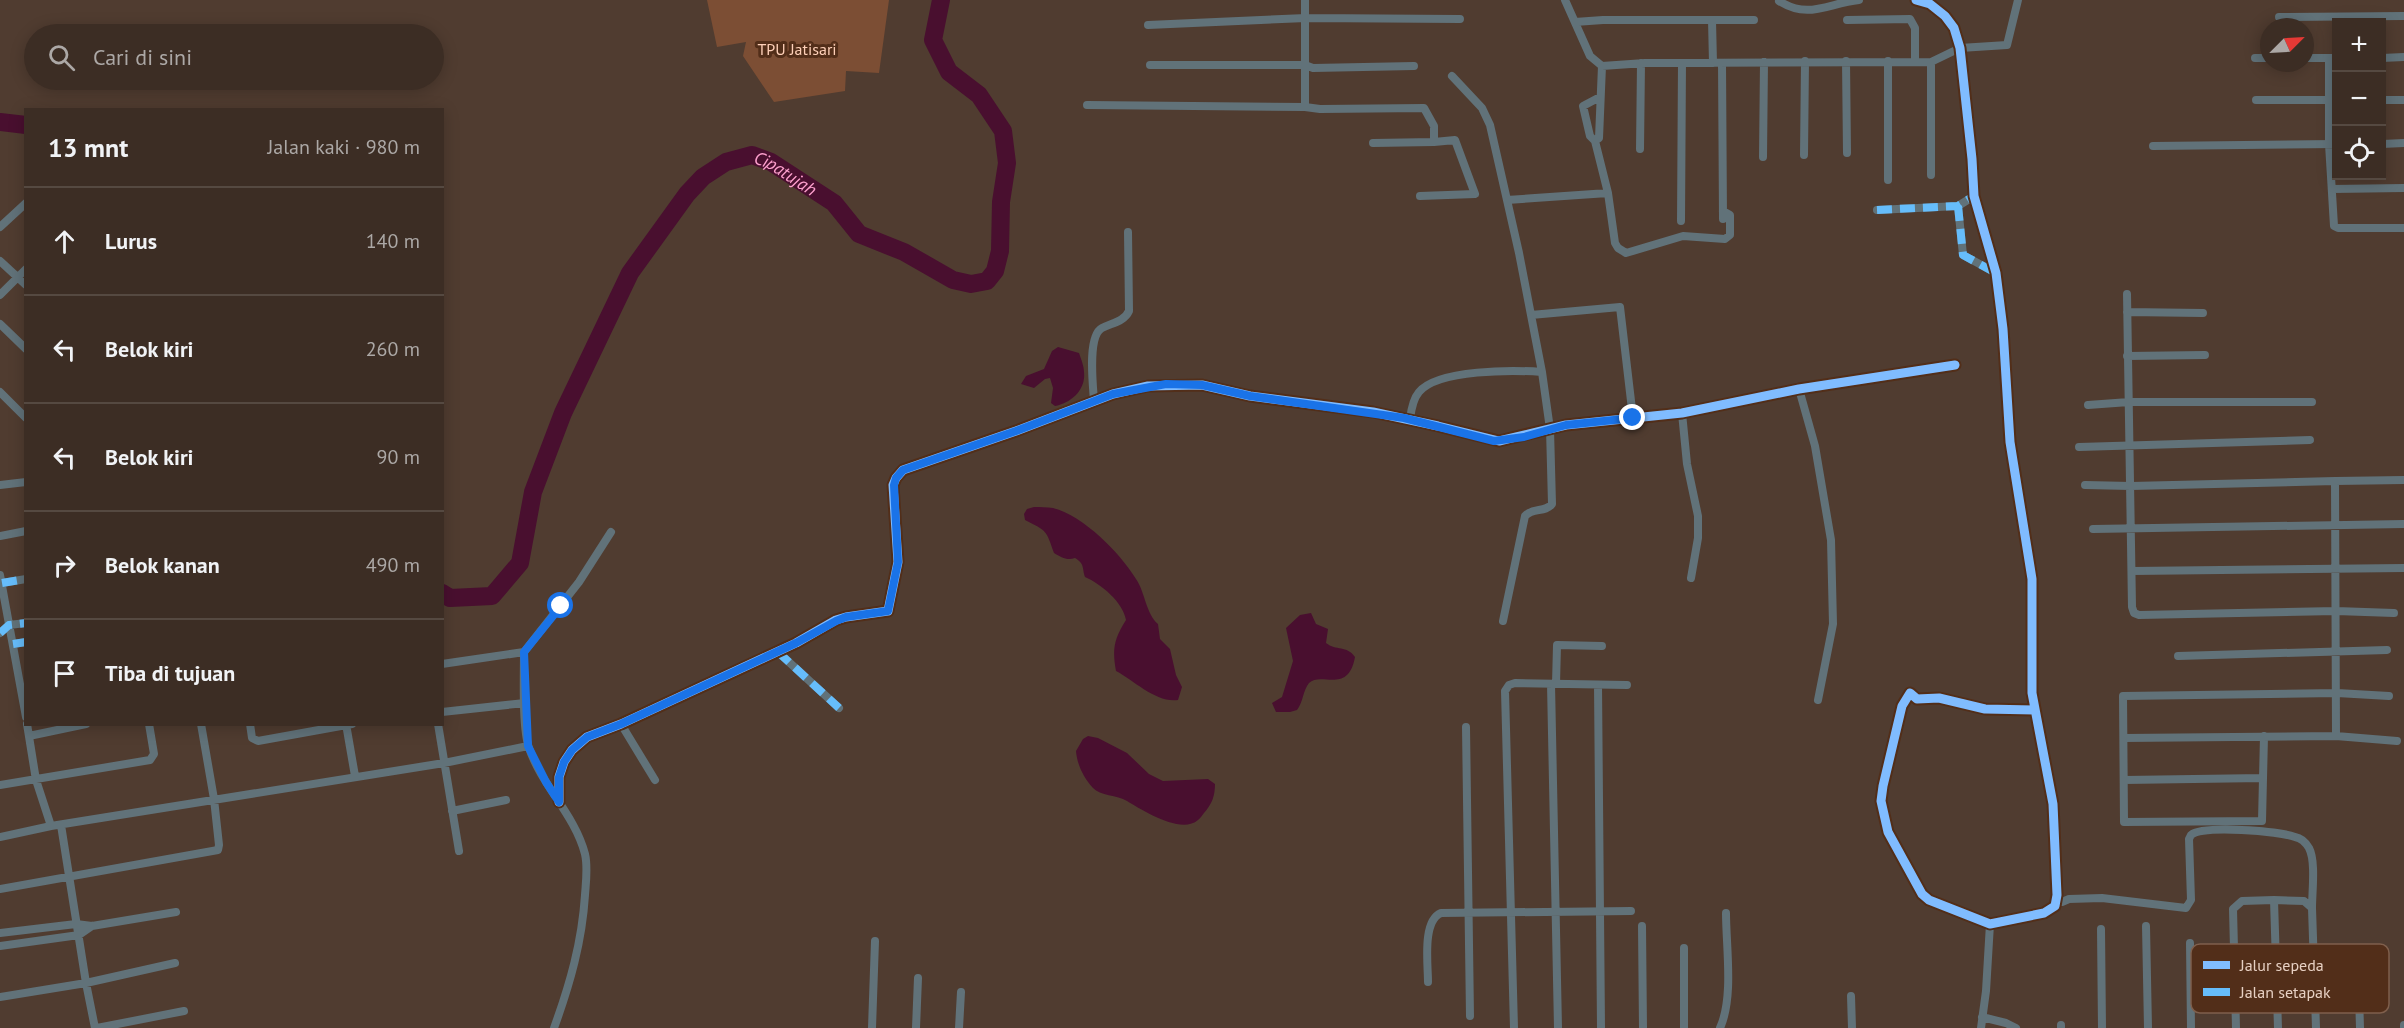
<!DOCTYPE html>
<html lang="id">
<meta charset="utf-8">
<style>
:root{--surface:#3c2d24;--page:#43352c;--text:#f1f3f6;--muted:#aca8a6;--line:#554941}
body{margin:0;font-family:"PT Sans",sans-serif;background:var(--page);color:var(--text)}
.controls{position:absolute;right:18px;top:18px;display:grid;overflow:hidden;border-radius:0px;box-shadow:0 3px 15px #0003}
.controls button{width:54px;height:54px;display:grid;place-items:center;padding:0;border:0;border-bottom:2px solid var(--line);background:var(--surface);color:var(--text);font:30px sans-serif}
.compass{position:absolute;left:2260px;top:18px;width:54px;height:54px;border-radius:50%;background:var(--surface);box-shadow:0 3px 15px #0003;rotate:66deg}
.stop{position:absolute;width:18px;height:18px;margin:-14px;border:4px solid #1a73e8;border-radius:50%;background:#fff}
.stop.end{background:#1a73e8;border-color:#fff;box-shadow:0 2px 6px #0008}
.list{margin:0;padding:0;list-style:none}
h2{display:flex;justify-content:space-between;align-items:center;height:78px;margin:0;padding:0 24px;font-size:26px}
h2 small{font-size:20px;font-weight:400;color:var(--muted)}
.list li{display:grid;grid-template-columns:39px 1fr auto;gap:18px;align-items:center;box-sizing:border-box;height:108px;padding:0 24px;border-top:2px solid var(--line)}
.list b{display:block;font-size:22px;white-space:nowrap}
.list em{font-size:20px;font-style:normal;color:var(--muted)}
.icon{flex:none;width:33px;height:33px;fill:none;stroke:currentColor;stroke-width:2;stroke-linecap:round;stroke-linejoin:round}
.map{position:relative;flex:none;width:2404px;height:1028px;overflow:hidden}
.search{position:absolute;background:var(--surface);box-shadow:0 3px 15px #0003;left:24px;top:24px;width:420px;height:66px;display:flex;align-items:center;gap:15px;box-sizing:border-box;padding:0 21px;border-radius:33px;color:var(--muted);font-size:22px}
.panel{position:absolute;background:var(--surface);box-shadow:0 3px 15px #0003;left:24px;top:108px;width:420px;height:618px;border-radius:0px}
.map>svg:first-child{display:block}
.green{fill:#7c4e34}
.water{fill:#490f2f}
.lines{fill:none;stroke-linecap:round;stroke-linejoin:round}
.river{stroke:#490f2f;stroke-width:18}
.minor{stroke:#617279;stroke-width:8}
.quiet{stroke:#66bdfb;stroke-width:8;stroke-dasharray:15 8;stroke-linecap:butt}
.cycleway-casing{stroke:#522e19;stroke-width:13}
.cycleway{stroke:#80bcff;stroke-width:9}
.route{stroke:#1a73e8;stroke-width:8}
.labels{text-anchor:middle;dominant-baseline:central;stroke-width:6;stroke-linejoin:round;paint-order:stroke}
.park-label{font-size:16px;fill:#fed0b8;stroke:#522e19}
.water-label{font-size:18px;font-style:italic;fill:#fc9fcc;stroke:#522e19}
.key{fill:#522e19;stroke:#7f5f4c;stroke-width:1.5}
.key-label{font-size:16px;fill:#e7d0c3}
</style>
<div class="map">
<svg width="2404" height="1028" viewBox="0 0 2404 1028">
<rect width="100%" height="100%" fill="#503c30"/>
<path class="green" d="M 707,0 L 889,0 L 879,73 L 846,71 L 845,91 L 774,102 L 743,56 L 746,42 L 717,47 Z"/>
<path class="water" d="M 1058,347 L 1079,353 C 1081,359 1084,366 1084,372 C 1086,390 1071,403 1055,406 L 1051,403 L 1053,388 L 1050,378 L 1045,379 L 1034,388 L 1021,384 L 1026,376 L 1044,369 L 1052,351 Z
M 1034,507 C 1040,507 1047,507 1053,508 C 1084,516 1120,553 1136,579 C 1145,592 1146,614 1158,624 L 1160,639 L 1170,649 L 1176,675 L 1182,687 L 1178,700 C 1156,703 1135,681 1116,671 C 1112,649 1114,639 1126,620 C 1123,602 1101,584 1085,577 C 1082,568 1085,564 1075,558 C 1067,561 1061,557 1054,553 C 1046,530 1047,531 1025,520 L 1024,514 L 1027,509 Z
M 1311,613 L 1316,624 L 1328,629 L 1326,643 C 1336,651 1347,645 1355,657 C 1348,695 1321,671 1309,683 C 1303,690 1303,703 1297,710 L 1290,712 L 1276,712 L 1272,703 L 1282,697 L 1293,661 L 1286,628 L 1300,615 Z
M 1088,736 L 1098,738 L 1127,753 L 1149,774 L 1163,781 L 1208,779 L 1215,784 C 1215,796 1212,804 1204,813 C 1202,815 1201,818 1198,820 C 1181,835 1142,810 1127,801 C 1117,795 1100,796 1093,788 C 1084,778 1077,765 1076,751 L 1083,739 Z"/>
<g class="lines">
<g class="river">
<path d="M 0,122 L 26,125"/>
<path id="s1" d="M 442,593 L 450,598 L 492,596 L 520,563 L 533,492 L 563,413 L 630,273 L 687,194 L 703,177 L 726,162 L 752,155 L 771,162 L 834,203 L 859,234 L 904,252 L 953,280 L 971,284 L 987,281 L 995,271 L 1000,251 L 1001,202 L 1007,163 L 1003,131 L 979,95 L 949,72 L 933,40 L 941,0"/>
</g>
<path class="minor" d="M 1565,0 L 1590,56 L 1602,66 L 1645,63 L 1931,62 L 1960,48 L 2007,45 L 2018,0
M 1916,0 L 1930,4 L 1945,16 L 1954,28 L 1960,48 L 1972,159 L 1974,196 L 1996,273 L 2003,329 L 2010,442 L 2032,579 L 2032,693 L 2053,804 L 2057,895 L 2055,906 L 2044,913 L 1990,924 L 1929,900 L 1922,894 L 1888,832 L 1881,801 L 1883,786 L 1902,706 L 1910,693 L 1917,699 L 1939,698 L 1985,709 L 2034,710
M 1779,1 C 1809,20 1828,3 1859,0
M 2279,17 L 2404,16
M 1712,20 L 1713,63
M 1847,20 L 1910,19 L 1915,28 L 1915,61
M 1575,22 L 1603,20 L 1754,20
M 1148,25 L 1306,18 L 1460,19
M 2255,58 L 2269,58
M 2305,58 L 2336,58
M 2329,58 L 2329,144 L 2334,226 L 2338,228 L 2404,228
M 2382,58 L 2404,57
M 1846,61 L 1847,153
M 1888,61 L 1888,180
M 1931,62 L 1931,175
M 1722,63 L 1723,219
M 1150,65 L 1305,65 L 1313,68 L 1414,66
M 1452,76 L 1482,108 L 1490,125 L 1519,253 L 1542,372 L 1550,429 L 1552,504 C 1545,513 1533,507 1525,516 L 1503,621
M 1600,97 L 1583,106 L 1590,136 L 1595,141 L 1599,138 L 1602,66
M 2256,100 L 2336,100
M 2382,100 L 2404,100
M 1087,105 L 1305,107 L 1320,109 L 1424,108 L 1434,126 L 1434,142 L 1455,140 L 1475,194 L 1420,196
M 1305,107 L 1305,0
M 1595,141 L 1608,193
M 1373,143 L 1434,142
M 2382,144 L 2404,143
M 2153,146 L 2336,144
M 1640,149 L 1641,63
M 1804,155 L 1805,61
M 1763,157 L 1764,62
M 2332,189 L 2404,188
M 1507,200 L 1608,193 L 1615,243 L 1618,248 L 1626,253 L 1683,236 L 1725,239 L 1730,235 L 1730,215 L 1723,211
M 1958,206 L 1963,255 L 1996,273
M 1877,210 L 1958,206 L 1974,196
M 1681,221 L 1682,63
M 0,227 L 26,203
M 0,261 L 26,285
M 2127,294 L 2132,607 L 2134,613 L 2139,615 L 2336,611 L 2394,613
M 0,295 L 26,269
M 2127,312 L 2203,313
M 1531,315 L 1620,307 L 1633,418
M 0,324 L 26,349
M 2127,356 L 2205,355
M 1799,389 L 1815,446 L 1831,540 L 1833,624 L 1818,700
M 0,392 L 26,418
M 1094,401 C 1093,385 1087,336 1102,328 C 1111,323 1124,322 1129,311 L 1128,232
M 2088,405 L 2129,402 L 2312,402
M 1682,413 L 1687,464 L 1698,516 L 1698,538 L 1691,578
M 1410,419 C 1411,411 1413,399 1419,392 C 1438,369 1514,370 1542,372
M 2079,447 L 2310,440
M 0,485 L 26,482
M 2085,485 L 2131,486 L 2335,481
M 2093,529 L 2404,524
M 0,536 L 26,531
M 2132,571 L 2404,568
M 0,575 L 26,717
M 2,583 L 26,579
M 0,633 L 9,625 L 26,623
M 13,644 L 26,642
M 524,652 C 524,677 522,727 529,748 C 542,786 575,815 585,854 C 588,867 586,881 585,895 C 582,942 570,984 554,1028
M 778,652 L 839,708
M 2178,656 L 2387,650
M 442,664 L 524,652 L 579,582 L 611,532
M 1551,684 L 1558,1028
M 1556,684 L 1557,645 L 1602,646
M 1598,685 L 1601,1028
M 442,712 L 525,703
M 27,724 L 36,780 L 51,826
M 250,724 L 252,738 L 258,741 L 352,724
M 346,724 L 355,776
M 438,724 L 459,851
M 621,724 L 655,780
M 1466,727 L 1470,1016
M 29,736 L 86,724
M 2264,736 L 2262,821 L 2124,822 L 2123,696 L 2337,693 L 2389,696
M 2336,736 L 2397,741
M 2124,738 L 2336,736 L 2335,481 L 2404,480
M 2124,780 L 2263,778
M 0,785 L 150,760 L 154,754 L 149,724
M 559,802 L 559,777 L 564,762 L 572,750 L 587,737 L 621,724 L 796,643 L 836,620 L 846,617 L 888,611 L 898,562 L 893,485 L 896,478 L 903,470 L 1016,431 L 1113,394 L 1148,386 L 1202,385 L 1250,396 L 1373,412 L 1438,426 L 1499,441 L 1566,425 L 1682,413 L 1799,389 L 1955,365
M 452,811 L 506,800
M 61,825 L 86,983 L 95,1028
M 0,837 L 51,826 L 444,763 L 528,746
M 0,889 L 218,850 L 219,845 L 214,799 L 201,724
M 2057,895 L 2062,902 L 2069,899 L 2102,898 L 2186,908 L 2191,900 L 2189,839 L 2191,835 C 2203,825 2279,831 2295,837 C 2301,838 2306,843 2309,848 C 2316,861 2312,892 2312,908
M 2274,900 L 2278,1028
M 1642,926 L 1643,1028
M 2146,926 L 2148,1028
M 2101,929 L 2102,1028
M 0,933 L 76,924 L 92,926 L 176,912
M 2190,943 L 2191,1028
M 0,946 L 79,935 L 92,926
M 1684,948 L 1684,1028
M 2358,960 L 2360,1028
M 1428,982 C 1428,964 1422,921 1441,913 L 1631,911
M 1851,996 L 1852,1028
M 0,997 L 86,983 L 175,963
M 1982,1017 L 2006,1023 L 2016,1028
M 2061,1025 L 2061,1028
M 97,1028 L 184,1011
M 872,1028 L 875,941
M 916,1028 L 918,978
M 959,1028 L 961,992
M 1514,1028 L 1505,691 L 1509,685 L 1515,683 L 1627,685
M 1720,1028 C 1734,997 1726,947 1726,913
M 1981,1028 L 1986,991 L 1990,924
M 2236,1028 L 2233,909 L 2242,901 L 2274,900 L 2304,901 L 2312,908 L 2316,1028
M 2404,1028 L 2404,1025"/>
<path class="quiet" d="M 1958,206 L 1963,255 L 1996,273
M 1877,210 L 1958,206 L 1974,196
M 2,583 L 26,579
M 0,633 L 9,625 L 26,623
M 13,644 L 26,642
M 778,652 L 839,708"/>
<g class="cycleway-casing">
<path id="cycleway" d="M 1916,0 L 1930,4 L 1945,16 L 1954,28 L 1960,48 L 1972,159 L 1974,196 L 1996,273 L 2003,329 L 2010,442 L 2032,579 L 2032,693 L 2053,804 L 2057,895 L 2055,906 L 2044,913 L 1990,924 L 1929,900 L 1922,894 L 1888,832 L 1881,801 L 1883,786 L 1902,706 L 1910,693 L 1917,699 L 1939,698 L 1985,709 L 2034,710
M 559,802 L 559,777 L 564,762 L 572,750 L 587,737 L 621,724 L 796,643 L 836,620 L 846,617 L 888,611 L 898,562 L 893,485 L 896,478 L 903,470 L 1016,431 L 1113,394 L 1148,386 L 1202,385 L 1250,396 L 1373,412 L 1438,426 L 1499,441 L 1566,425 L 1682,413 L 1799,389 L 1955,365"/>
</g>
<use href="#cycleway" class="cycleway"/>
</g>
<g class="lines">
<path class="route" d="M 561,606 L 524,652 L 528,746 L 546,782 L 559,802 L 559,777 L 564,762 L 572,750 L 587,737 L 621,724 L 796,643 L 836,621 L 846,617 L 888,611 L 898,562 L 894,485 L 896,478 L 903,470 L 1016,431 L 1113,394 L 1166,384 L 1202,385 L 1250,396 L 1404,418 L 1494,441 L 1524,437 L 1566,425 L 1633,418"/>
</g>
<g class="labels">
<g class="park-label">
<text x="797" y="49">TPU Jatisari</text>
</g>
<g class="water-label">
<text stroke="none"><textPath href="#s1" startOffset="620">Cipatujah</textPath></text>
</g>
</g>
<rect x="2191" y="944" width="198" height="69" rx="9" class="key"/>
<rect x="2203" y="961" width="27" height="8" fill="#80bcff"/>
<rect x="2203" y="988" width="27" height="8" fill="#66bdfb"/>
<g class="key-label">
<text x="2240" y="971">Jalur sepeda</text>
<text x="2240" y="998">Jalan setapak</text>
</g>
</svg>
<div class="controls">
<button>+</button>
<button>−</button>
<button><svg class="icon" aria-label="locate" viewBox="0 0 24 24"><circle cx="12" cy="12" r="6"/><path d="M12 2v4M12 18v4M2 12h4M18 12h4"/></svg></button>
</div>
<svg class="compass" viewBox="-18 -18 36 36"><path d="M0-13l5 13h-10z" fill="#e53935"/><path d="M0 13l5-13h-10z" fill="#aca8a6"/></svg>
<div class="stop" style="left:561px;top:606px"></div>
<div class="stop end" style="left:1633px;top:418px"></div>
<div class="search"><svg class="icon" aria-label="search" viewBox="0 0 24 24"><circle cx="10" cy="10" r="6"/><path d="M15 15l6 6"/></svg>Cari di sini</div>
<section class="panel">
<h2>13 mnt<small>Jalan kaki · 980 m</small></h2>
<ul class="list">
<li><svg class="icon" aria-label="ahead" viewBox="0 0 24 24"><path d="M12 20V5M6 11l6-6 6 6"/></svg><div><b>Lurus</b></div><em>140 m</em></li>
<li><svg class="icon" aria-label="left" viewBox="0 0 24 24"><path d="M17 20v-9H6M10 6l-5 5 5 5"/></svg><div><b>Belok kiri</b></div><em>260 m</em></li>
<li><svg class="icon" aria-label="left" viewBox="0 0 24 24"><path d="M17 20v-9H6M10 6l-5 5 5 5"/></svg><div><b>Belok kiri</b></div><em>90 m</em></li>
<li><svg class="icon" aria-label="right" viewBox="0 0 24 24"><path d="M7 20v-9h11M14 6l5 5-5 5"/></svg><div><b>Belok kanan</b></div><em>490 m</em></li>
<li><svg class="icon" aria-label="arrive" viewBox="0 0 24 24"><path d="M6 21V4h12l-3 4 3 4H6"/></svg><div><b>Tiba di tujuan</b></div></li>
</ul>
</section>
</div>
